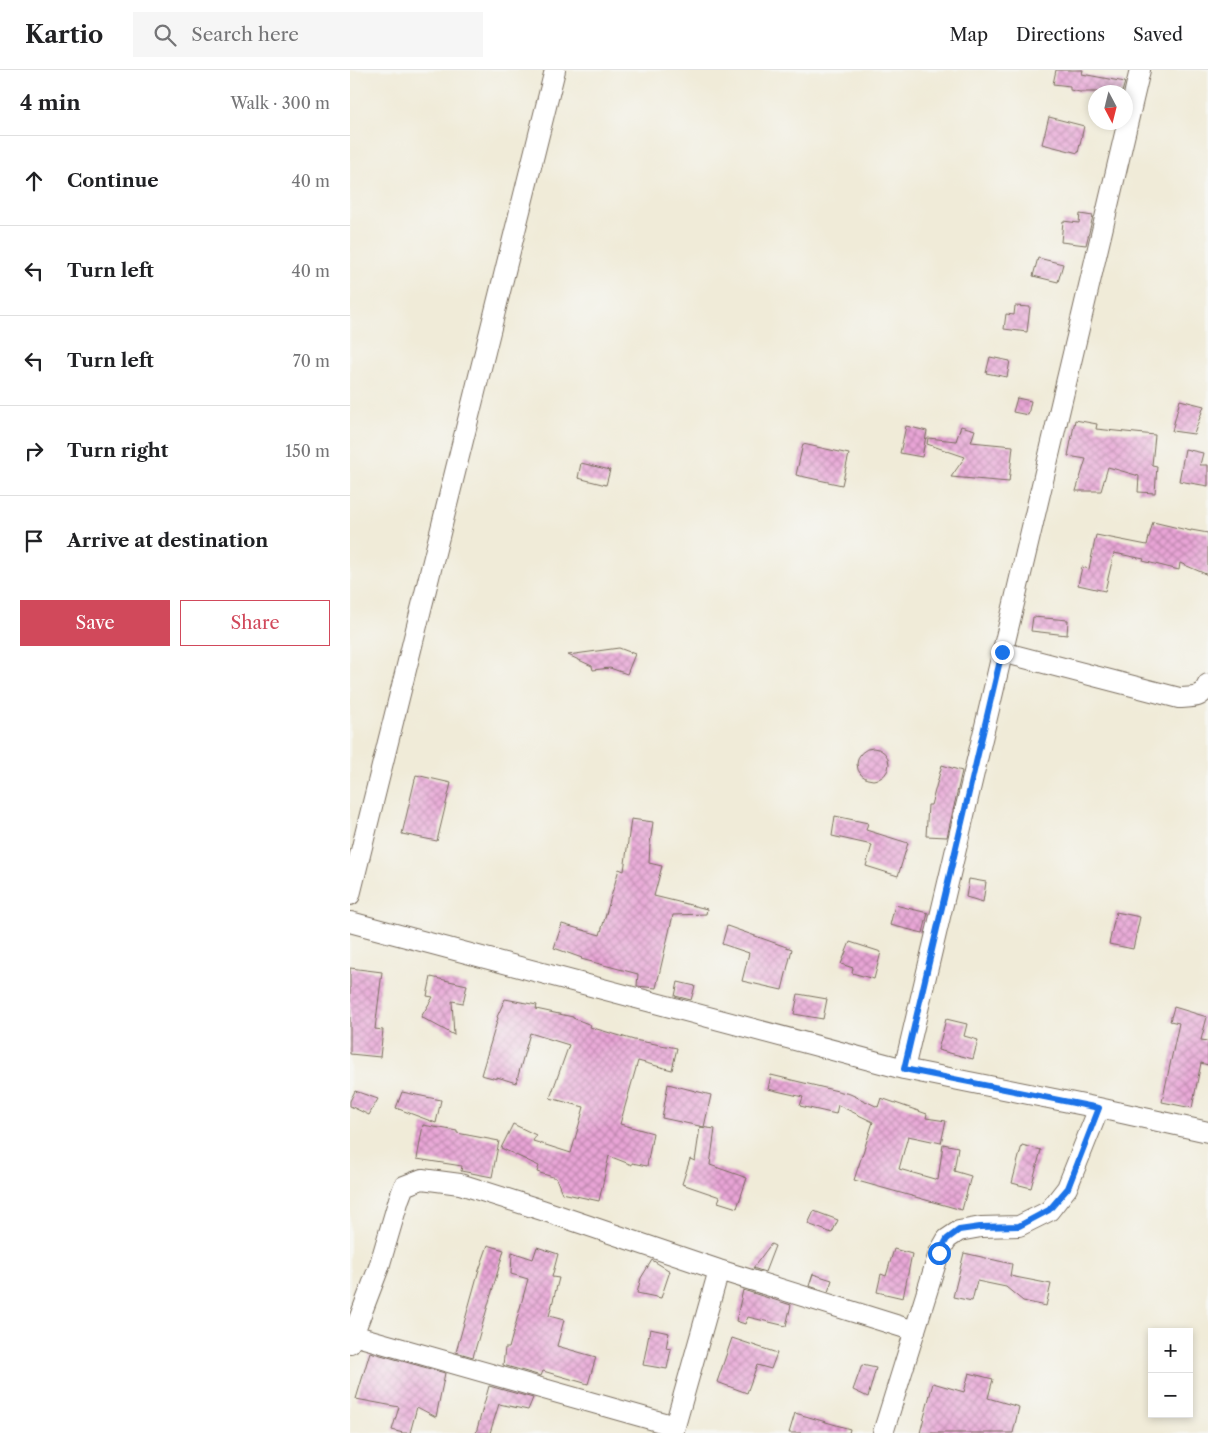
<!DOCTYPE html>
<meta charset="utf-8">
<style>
:root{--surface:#fff;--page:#f6f6f6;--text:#202124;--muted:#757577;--line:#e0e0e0;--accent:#d1495b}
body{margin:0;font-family:"Libre Caslon Text",serif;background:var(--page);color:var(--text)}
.controls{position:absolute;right:15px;bottom:15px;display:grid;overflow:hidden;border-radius:0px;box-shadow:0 2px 8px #0003}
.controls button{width:45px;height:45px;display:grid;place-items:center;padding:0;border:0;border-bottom:1px solid var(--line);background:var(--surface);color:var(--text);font:25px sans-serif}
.compass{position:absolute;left:738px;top:15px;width:45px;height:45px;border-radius:50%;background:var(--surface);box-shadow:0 2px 8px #0003;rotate:173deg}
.stop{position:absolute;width:15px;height:15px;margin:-11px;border:4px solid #1a73e8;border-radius:50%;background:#fff}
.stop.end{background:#1a73e8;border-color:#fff;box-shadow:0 1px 5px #0008}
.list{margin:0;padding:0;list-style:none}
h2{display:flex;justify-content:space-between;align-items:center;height:65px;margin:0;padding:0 20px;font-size:21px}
h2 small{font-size:16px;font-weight:400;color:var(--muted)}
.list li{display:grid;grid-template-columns:32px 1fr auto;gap:15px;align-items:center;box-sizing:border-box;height:90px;padding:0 20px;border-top:1px solid var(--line)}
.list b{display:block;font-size:19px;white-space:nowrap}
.list em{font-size:16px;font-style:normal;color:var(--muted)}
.actions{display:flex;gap:10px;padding:15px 20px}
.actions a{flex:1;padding:11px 0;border:1px solid var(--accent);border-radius:0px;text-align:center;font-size:18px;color:var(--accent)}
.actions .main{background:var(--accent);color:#fff}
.icon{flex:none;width:28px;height:28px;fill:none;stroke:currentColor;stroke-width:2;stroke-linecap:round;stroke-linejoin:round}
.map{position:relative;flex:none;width:858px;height:1363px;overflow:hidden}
header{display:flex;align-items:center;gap:30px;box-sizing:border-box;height:70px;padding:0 25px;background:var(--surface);border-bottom:1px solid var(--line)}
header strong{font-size:24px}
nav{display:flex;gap:28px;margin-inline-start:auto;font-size:18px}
.search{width:350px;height:45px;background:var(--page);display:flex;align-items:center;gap:12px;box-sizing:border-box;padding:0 18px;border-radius:0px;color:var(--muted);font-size:19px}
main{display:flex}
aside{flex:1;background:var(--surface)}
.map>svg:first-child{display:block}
.building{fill:url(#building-cross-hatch)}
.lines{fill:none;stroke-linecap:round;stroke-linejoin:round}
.street-casing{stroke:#7a6e5f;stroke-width:22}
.street{stroke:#fff;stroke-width:20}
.route{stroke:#1a73e8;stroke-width:6}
</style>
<header>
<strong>Kartio</strong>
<div class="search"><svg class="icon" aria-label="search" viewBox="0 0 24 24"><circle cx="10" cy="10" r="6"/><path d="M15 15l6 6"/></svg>Search here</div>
<nav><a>Map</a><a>Directions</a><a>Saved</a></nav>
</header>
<main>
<aside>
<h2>4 min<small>Walk · 300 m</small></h2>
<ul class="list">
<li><svg class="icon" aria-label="ahead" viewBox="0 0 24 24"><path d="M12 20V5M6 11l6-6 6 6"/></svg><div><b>Continue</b></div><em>40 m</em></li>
<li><svg class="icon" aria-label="left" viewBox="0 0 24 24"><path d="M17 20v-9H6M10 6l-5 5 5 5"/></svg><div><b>Turn left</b></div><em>40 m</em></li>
<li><svg class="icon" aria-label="left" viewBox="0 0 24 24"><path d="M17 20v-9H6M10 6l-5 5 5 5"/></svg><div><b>Turn left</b></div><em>70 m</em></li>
<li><svg class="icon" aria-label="right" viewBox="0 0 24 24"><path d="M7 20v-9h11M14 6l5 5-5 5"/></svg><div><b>Turn right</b></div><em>150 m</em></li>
<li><svg class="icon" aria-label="arrive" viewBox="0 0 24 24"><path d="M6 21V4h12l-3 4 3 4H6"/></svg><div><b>Arrive at destination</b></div></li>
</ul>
<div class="actions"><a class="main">Save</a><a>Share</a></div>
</aside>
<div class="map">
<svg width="858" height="1363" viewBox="0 0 858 1363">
<defs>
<pattern id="building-cross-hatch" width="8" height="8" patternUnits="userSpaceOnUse" patternTransform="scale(1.25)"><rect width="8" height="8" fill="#e8a4d6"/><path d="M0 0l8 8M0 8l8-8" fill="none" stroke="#bd86ad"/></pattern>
</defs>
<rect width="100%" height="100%" fill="#f6f6f2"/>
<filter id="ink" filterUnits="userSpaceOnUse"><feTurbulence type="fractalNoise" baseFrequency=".02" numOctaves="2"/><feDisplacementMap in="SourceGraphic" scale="10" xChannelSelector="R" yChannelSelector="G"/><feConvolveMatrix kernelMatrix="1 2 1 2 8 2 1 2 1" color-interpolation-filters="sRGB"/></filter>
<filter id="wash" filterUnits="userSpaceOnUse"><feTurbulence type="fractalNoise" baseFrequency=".0096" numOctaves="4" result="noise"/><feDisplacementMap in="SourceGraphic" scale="20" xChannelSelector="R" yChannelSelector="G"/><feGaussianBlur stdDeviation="1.12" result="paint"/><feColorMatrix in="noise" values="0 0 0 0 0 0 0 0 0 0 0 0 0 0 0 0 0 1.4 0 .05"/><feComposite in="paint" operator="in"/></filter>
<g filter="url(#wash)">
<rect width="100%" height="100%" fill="#f0ebd8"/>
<g id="blocks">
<path class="building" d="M 706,0 L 733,0 L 732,4 L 775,12 L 772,22 L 730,22 L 720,20 L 720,16 L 703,14 Z
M 699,47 L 734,56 L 728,83 L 692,74 Z
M 730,144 L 743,146 L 736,175 L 711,172 L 713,151 L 729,153 Z
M 688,188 L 713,194 L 708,212 L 683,206 Z
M 665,236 L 680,237 L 677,262 L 654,259 L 656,244 L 664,245 Z
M 640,287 L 660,291 L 657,307 L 636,303 Z
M 667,328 L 681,331 L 678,345 L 663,342 Z
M 830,330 L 854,336 L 844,364 L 822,361 Z
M 725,350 L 747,354 L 746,359 L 805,365 L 802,395 L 807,396 L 805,423 L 788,422 L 789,406 L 758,397 L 751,421 L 726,421 L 736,389 L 718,386 Z
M 556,356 L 577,361 L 572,387 L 550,383 Z
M 611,356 L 625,360 L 621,372 L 663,376 L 659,412 L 601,407 L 615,387 L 577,374 L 578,368 L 606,371 Z
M 453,374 L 499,384 L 492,415 L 446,405 Z
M 835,379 L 853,383 L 850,395 L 858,395 L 858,416 L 829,411 Z
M 231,393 L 260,400 L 256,415 L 228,408 Z
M 803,452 L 841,461 L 841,460 L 858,463 L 858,505 L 830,493 L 829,500 L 793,491 L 794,489 L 764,483 L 755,521 L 728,515 L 732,497 L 739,499 L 746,465 L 797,475 Z
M 683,547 L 718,550 L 717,565 L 681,561 Z
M 269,578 L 285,584 L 277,604 L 260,598 L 243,600 L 242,596 L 218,585 Z
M507 694a16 16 0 1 1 32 0a16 16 0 1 1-32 0Z
M 592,695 L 612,701 L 597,767 L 576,766 L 578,735 L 581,735 Z
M 66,705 L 101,713 L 87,771 L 52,764 Z
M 485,746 L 518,753 L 516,760 L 558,773 L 548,806 L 516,796 L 522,775 L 482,766 Z
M 281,749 L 303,752 L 300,774 L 299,793 L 312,796 L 304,826 L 357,839 L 356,844 L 323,845 L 306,918 L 287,916 L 288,904 L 231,889 L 232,888 L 204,878 L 212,854 L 250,865 L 269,799 L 274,801 Z
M 619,809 L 636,812 L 633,832 L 616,827 Z
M 545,835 L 578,843 L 573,863 L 540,855 Z
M 766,842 L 790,847 L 783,879 L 759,874 Z
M 377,856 L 442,879 L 432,920 L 392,911 L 399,883 L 372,874 Z
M 500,872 L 531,882 L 524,909 L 502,903 L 503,898 L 491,894 Z
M 0,898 L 32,902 L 25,959 L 33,960 L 30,987 L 0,984 Z
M 81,907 L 117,915 L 113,933 L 102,931 L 104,965 L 71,947 L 83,927 L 77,926 Z
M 328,912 L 345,916 L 341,930 L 325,926 Z
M 448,924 L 477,929 L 473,949 L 444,944 Z
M 155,929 L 187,935 L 186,939 L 223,947 L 223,948 L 241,955 L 240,957 L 284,970 L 327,978 L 322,1000 L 288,991 L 270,1054 L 303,1063 L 297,1096 L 282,1093 L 282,1095 L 259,1086 L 249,1131 L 212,1123 L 206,1108 L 187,1102 L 189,1096 L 151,1078 L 163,1054 L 186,1065 L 183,1071 L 221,1083 L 234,1037 L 200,1028 L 219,975 L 180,963 L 166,1013 L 147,1007 L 147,1009 L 131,1005 L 148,948 L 147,947 Z
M 824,937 L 857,947 L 851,970 L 858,971 L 858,995 L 851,993 L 842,1038 L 812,1032 L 829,953 L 820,951 Z
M 596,949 L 617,954 L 614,966 L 628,970 L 623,989 L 588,980 Z
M 421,1005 L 500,1024 L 528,1037 L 531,1028 L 577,1044 L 576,1048 L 596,1051 L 591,1073 L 558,1066 L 549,1099 L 588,1110 L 593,1074 L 608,1077 L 604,1101 L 621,1106 L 612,1140 L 504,1110 L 523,1052 L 488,1035 L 486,1044 L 450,1036 L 453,1027 L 418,1019 Z
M 318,1014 L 361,1025 L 354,1057 L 312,1048 Z
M 5,1021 L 28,1029 L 19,1045 L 0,1036 L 0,1031 Z
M 52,1022 L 91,1030 L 86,1053 L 46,1038 Z
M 73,1055 L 107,1061 L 107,1063 L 149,1071 L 142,1107 L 111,1101 L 112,1096 L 67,1089 Z
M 350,1057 L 365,1059 L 360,1095 L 397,1108 L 387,1138 L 368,1132 L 370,1127 L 332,1114 L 340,1089 L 345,1091 Z
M 672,1075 L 691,1080 L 681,1118 L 662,1113 Z
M 464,1141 L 488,1150 L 482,1163 L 458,1154 Z
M 421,1174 L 425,1176 L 415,1202 L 403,1198 Z
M 138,1175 L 154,1180 L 123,1287 L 106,1282 L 128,1203 Z
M 187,1177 L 208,1184 L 202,1207 L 209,1208 L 199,1246 L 214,1250 L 207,1276 L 246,1287 L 238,1314 L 193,1301 L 191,1306 L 153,1295 L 155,1278 L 159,1278 L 178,1209 L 161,1204 L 162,1182 L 183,1189 Z
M 544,1179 L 562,1184 L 553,1228 L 527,1222 L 531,1204 L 536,1206 Z
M 614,1183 L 662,1194 L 660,1206 L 701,1214 L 696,1236 L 673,1231 L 656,1217 L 627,1211 L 622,1231 L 603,1227 Z
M 302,1190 L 320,1201 L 311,1228 L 287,1223 L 291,1208 Z
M 463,1204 L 482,1210 L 478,1222 L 459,1216 Z
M 393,1220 L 441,1235 L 436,1256 L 398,1247 L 395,1254 L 386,1251 Z
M 300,1259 L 319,1263 L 316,1278 L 321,1279 L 317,1299 L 293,1295 Z
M 382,1268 L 427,1283 L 421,1299 L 407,1295 L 397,1323 L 367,1312 Z
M 20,1282 L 95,1303 L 86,1347 L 67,1337 L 60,1363 L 53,1363 L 42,1360 L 49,1337 L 6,1329 Z
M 512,1295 L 526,1298 L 518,1327 L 503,1320 Z
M 619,1303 L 643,1309 L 638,1328 L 669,1337 L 663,1363 L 570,1363 L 583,1313 L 614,1322 Z
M 139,1316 L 183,1328 L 178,1340 L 149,1334 L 140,1363 L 126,1363 Z
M 445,1343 L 500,1359 L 499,1363 L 439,1363 Z"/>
</g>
</g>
<g filter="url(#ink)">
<use href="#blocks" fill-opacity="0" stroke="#7a6e5f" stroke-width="1"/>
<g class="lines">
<g class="street-casing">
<path id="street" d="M 652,582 L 829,628 C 845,627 851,629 858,614
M 0,825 L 205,0
M 0,852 L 554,999 L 749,1038 L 858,1062
M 554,999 L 790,0
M 3,1265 L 325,1356
M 0,1273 L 29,1197 L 49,1129 L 54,1116 L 72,1109 L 110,1114 L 192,1140 L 369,1200 L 565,1261
M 323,1363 L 369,1200
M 533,1363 L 589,1183 L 597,1169 L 609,1161 L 631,1157 L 669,1156 L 699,1141 L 717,1118 L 749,1038"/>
</g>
<use href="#street" class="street"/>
</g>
</g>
<g class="lines" filter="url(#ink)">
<path class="route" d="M 589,1183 L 597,1169 L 609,1160 L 630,1157 L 669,1156 L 699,1140 L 718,1118 L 749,1038 L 554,999 L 652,582"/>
</g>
</svg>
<div class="controls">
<button>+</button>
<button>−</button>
</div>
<svg class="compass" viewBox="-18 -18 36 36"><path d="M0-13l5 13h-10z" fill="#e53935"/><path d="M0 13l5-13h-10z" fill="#757577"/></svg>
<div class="stop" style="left:589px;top:1183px"></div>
<div class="stop end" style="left:652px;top:582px"></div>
</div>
</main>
